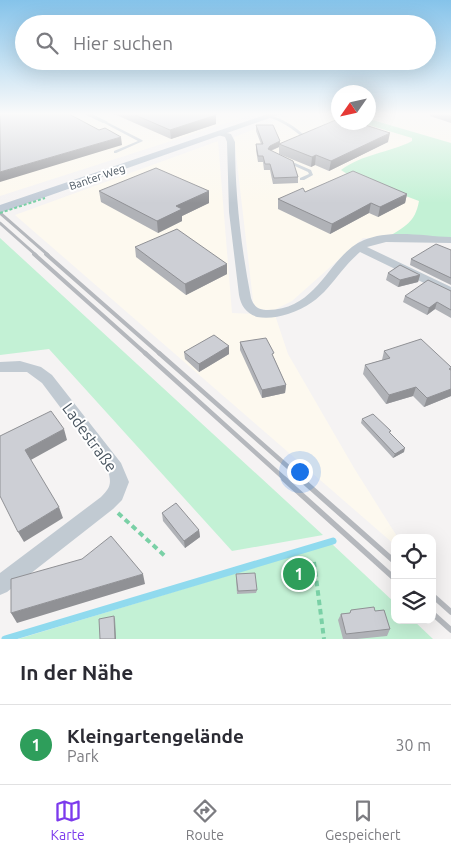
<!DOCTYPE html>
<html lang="de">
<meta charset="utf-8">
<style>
:root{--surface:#fff;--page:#f7f7f7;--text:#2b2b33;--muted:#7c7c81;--line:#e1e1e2;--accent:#7c3aed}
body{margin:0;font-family:Ubuntu,sans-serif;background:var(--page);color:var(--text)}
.controls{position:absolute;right:15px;bottom:15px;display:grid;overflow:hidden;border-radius:10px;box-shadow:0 5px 20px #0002}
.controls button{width:45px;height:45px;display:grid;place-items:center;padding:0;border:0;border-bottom:1px solid var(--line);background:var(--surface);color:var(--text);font:25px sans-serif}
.compass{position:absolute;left:331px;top:85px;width:45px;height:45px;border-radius:50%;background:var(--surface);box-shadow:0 5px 20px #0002;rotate:236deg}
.you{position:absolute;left:299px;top:471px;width:18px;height:18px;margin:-12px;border:4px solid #fff;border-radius:50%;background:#1a73e8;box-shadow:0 0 0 8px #1a73e833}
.badge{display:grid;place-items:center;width:32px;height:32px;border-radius:50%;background:var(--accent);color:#fff;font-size:16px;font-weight:700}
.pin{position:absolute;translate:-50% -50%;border:2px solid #fff;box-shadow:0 1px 5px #0006}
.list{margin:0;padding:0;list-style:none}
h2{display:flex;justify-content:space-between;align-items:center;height:65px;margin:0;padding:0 20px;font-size:21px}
h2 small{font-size:16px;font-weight:400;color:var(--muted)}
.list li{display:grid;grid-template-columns:32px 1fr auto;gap:15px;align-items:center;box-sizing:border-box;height:80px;padding:0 20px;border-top:1px solid var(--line)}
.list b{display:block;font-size:19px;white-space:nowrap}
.list p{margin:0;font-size:16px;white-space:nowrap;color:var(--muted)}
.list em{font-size:16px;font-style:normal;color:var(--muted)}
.icon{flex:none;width:28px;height:28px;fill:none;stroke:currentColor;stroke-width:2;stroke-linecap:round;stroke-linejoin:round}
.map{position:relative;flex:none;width:451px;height:639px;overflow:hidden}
.search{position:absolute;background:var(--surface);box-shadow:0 5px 20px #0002;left:15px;right:15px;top:15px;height:55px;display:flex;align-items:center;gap:12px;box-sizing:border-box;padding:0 18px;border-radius:28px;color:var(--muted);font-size:19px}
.sheet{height:145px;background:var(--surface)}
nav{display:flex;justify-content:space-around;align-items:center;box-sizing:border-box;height:70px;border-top:1px solid var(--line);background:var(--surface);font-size:14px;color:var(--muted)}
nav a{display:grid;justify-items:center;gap:2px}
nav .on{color:var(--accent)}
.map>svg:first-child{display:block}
.commercial{fill:#fdf9ef}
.green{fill:#c3f1d5}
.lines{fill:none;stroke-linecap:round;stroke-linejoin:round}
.stream{stroke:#90daee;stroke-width:7}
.path{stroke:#7ad0a6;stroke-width:4;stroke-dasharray:5.5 4;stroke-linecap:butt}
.lane{fill:#c1cad2;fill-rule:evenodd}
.street{fill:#c1cad2;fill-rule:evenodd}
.secondary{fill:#c1cbd6;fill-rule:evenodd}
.rail-far3{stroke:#b5b8bd;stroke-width:3}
.rail-far2{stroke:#b5b8bd;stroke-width:4}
.rail-far1{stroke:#b5b8bd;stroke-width:4.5}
.rail{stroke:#b5b8bd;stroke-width:5.5}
.path-bridge{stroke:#7ad0a6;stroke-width:2;stroke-dasharray:3 2;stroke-linecap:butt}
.wall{fill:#b0b2b7}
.shaded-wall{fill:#909195}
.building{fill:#cdcfd5;stroke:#909195}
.labels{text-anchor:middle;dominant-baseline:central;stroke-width:4;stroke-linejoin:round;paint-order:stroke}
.far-street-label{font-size:11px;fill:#4a5661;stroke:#fff}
.near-street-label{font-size:16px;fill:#4a5661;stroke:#fff}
</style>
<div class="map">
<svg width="451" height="639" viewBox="0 0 451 639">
<rect width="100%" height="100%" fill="#f5f3f3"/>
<path class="commercial" d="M 0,114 L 255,114 L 0,196 Z
M 293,114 L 338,114 L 338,122 L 368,122 L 369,114 L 451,114 L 451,239 L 363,238 L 292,301 L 274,310 L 254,309 L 234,137 Z
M 218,141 L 232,313 L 275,315 L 288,354 L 354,468 L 398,538 L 395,538 L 395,545 L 15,215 Z"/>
<path class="green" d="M 369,119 L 451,143 L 451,239 L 387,238 C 405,226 415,223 419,201 L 347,174 L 341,170 C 362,154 389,153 412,141 L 412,138 L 362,123 L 368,122 Z
M 0,238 L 323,535 L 232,551 L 49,349 L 0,355 Z
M 332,544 L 395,603 L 395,620 L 413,620 L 433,639 L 18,639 Z"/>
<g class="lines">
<path class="stream" d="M 5,639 L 333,541"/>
<path class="path" d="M 118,513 L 166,557
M 314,562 L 324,639"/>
<path class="lane" d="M 269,115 C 283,119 295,126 306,137 L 301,142 L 299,142 L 298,141 L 302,137 C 292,128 281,121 268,117 L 267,116 Z
M 105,121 L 142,140 L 143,141 L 116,153 L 114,153 L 114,151 L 138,141 L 104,123 L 103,122 Z
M 286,160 L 288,160 L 311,170 L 313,175 L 304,180 L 300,180 L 300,178 L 309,174 L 308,172 L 286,162 Z"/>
<path class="street" d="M 84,114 L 92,114 L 108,122 L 103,123 Z
M 218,131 L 231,134 L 235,142 C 235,194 241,247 251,298 C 254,307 259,310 268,310 C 320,309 328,255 364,240 C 390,229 424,236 451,237 L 451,243 L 386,242 L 367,247 L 451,287 L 451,296 L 360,252 C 332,276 328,301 288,314 C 278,317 268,319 257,317 C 246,313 241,306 239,295 L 229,212 L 227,142 L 225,137 L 218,135 Z
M 20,361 L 41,367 L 52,375 L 121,463 L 129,482 L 122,500 L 113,509 L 7,592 L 0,595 L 0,573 L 101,497 C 110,488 112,484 108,471 L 42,383 L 27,372 L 0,372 L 0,362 Z"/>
<path class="secondary" d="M 268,114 L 281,114 L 0,213 L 0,205 Z"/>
<path class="rail-far3" d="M 0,213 L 48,255
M 0,223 L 36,255"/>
<path class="rail-far2" d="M 34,254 L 146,354
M 46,254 L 160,354"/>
<path class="rail-far1" d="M 145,353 L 286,480
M 159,353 L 303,480"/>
<path class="rail" d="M 284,479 L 395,579
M 301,479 L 395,562
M 432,595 L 451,612
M 432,613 L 451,630"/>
<path class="path-bridge" d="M 0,213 L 45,198"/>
</g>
<path class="wall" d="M 114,114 L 216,114 L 216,124 L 171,139 Z
M 431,114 L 451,114 L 451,123 L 430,116 Z
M 256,125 L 280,141 L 280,144 L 388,142 L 329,171 L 315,165 L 311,167 L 279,154 L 279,147 L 271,151 L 298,177 L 298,183 L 273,184 L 270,170 L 264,170 L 263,162 L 258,162 L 256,150 L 256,144 L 261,144 L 256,131 Z
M 99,191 L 209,191 L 209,203 L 182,216 L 182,221 L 158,233 L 101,202 Z
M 305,192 L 407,194 L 405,203 L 378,217 L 369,213 L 330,234 L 278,209 L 278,199 Z
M 135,247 L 227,264 L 227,274 L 186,295 L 136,257 Z
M 451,250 L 451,285 L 410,265 L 411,259 Z
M 388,273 L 420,275 L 418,282 L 398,287 L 386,280 Z
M 451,291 L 451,318 L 435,309 L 427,315 L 403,302 L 405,296 Z
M 240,342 L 274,358 L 286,385 L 285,393 L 262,398 L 240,350 Z
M 229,346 L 229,354 L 199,372 L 185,359 L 184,352 Z
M 384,351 L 451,367 L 451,396 L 424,407 L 413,396 L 386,404 L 363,374 L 365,365 L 382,360 Z
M 362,419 L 390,433 L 404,452 L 393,458 L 361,423 Z
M 162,513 L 199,530 L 200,537 L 185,548 L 163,521 Z
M 236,578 L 257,590 L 256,593 L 237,594 Z
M 351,610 L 375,611 L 390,629 L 387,636 L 357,639 L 343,639 L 338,620 L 341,614 L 350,613 Z"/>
<path class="shaded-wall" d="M 216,115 L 216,124 L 171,139 L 170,130 Z
M 390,133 L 388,142 L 329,171 L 331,161 Z
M 121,137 L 122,145 L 0,182 L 0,172 Z
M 280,141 L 279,147 L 269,151 L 268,149 L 270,146 Z
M 316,155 L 315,165 L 311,167 L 312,157 Z
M 209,191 L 209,203 L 182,216 L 182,221 L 158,233 L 157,221 L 176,206 Z
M 407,194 L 405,203 L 378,217 L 380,207 Z
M 371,203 L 369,213 L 330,234 L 332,224 Z
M 227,264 L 227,274 L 186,295 L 185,284 Z
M 420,275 L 418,282 L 398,287 L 400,280 Z
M 437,302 L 435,309 L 427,315 L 429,308 Z
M 229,346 L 229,354 L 199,372 L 199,364 Z
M 286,385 L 285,393 L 262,398 L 262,390 Z
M 416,387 L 413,396 L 386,404 L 389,395 Z
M 451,389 L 451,396 L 424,407 L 427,398 Z
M 64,429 L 67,440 L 29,461 L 25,450 Z
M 405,448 L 404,452 L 393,458 L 395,454 Z
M 59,507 L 63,518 L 24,542 L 18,532 Z
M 199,530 L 200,537 L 185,548 L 184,541 Z
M 143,574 L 145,584 L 17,623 L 11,613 Z
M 114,616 L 115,619 L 116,639 L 115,639 Z"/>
<path class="building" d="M 0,114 L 69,114 L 99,130 L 105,128 L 121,137 L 0,172 Z
M 133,114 L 216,114 L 216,115 L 170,130 Z
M 338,119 L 338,122 L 356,122 L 390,133 L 331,161 L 316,155 L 312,157 L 279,144 Z
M 256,125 L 273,125 L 280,141 L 270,146 L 268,149 L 293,161 L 298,177 L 274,178 L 270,164 L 265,164 L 263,156 L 258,156 L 256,144 L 263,144 Z
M 156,168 L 209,191 L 176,206 L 182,209 L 157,221 L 99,191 Z
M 353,171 L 407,194 L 380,207 L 371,203 L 332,224 L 278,199 L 303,188 L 305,192 Z
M 177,229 L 227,264 L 185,284 L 135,247 Z
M 436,244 L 451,250 L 451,278 L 411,259 Z
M 400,265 L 420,275 L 400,280 L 388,273 Z
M 428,280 L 451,291 L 451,310 L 437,302 L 429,308 L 405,296 Z
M 214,335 L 229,346 L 199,364 L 184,352 Z
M 266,338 L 274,353 L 272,354 L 286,385 L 262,390 L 240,342 Z
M 421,339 L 451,367 L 451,368 L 449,369 L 451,370 L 451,389 L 427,398 L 416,387 L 389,395 L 365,365 L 390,358 L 384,351 Z
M 51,411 L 64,429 L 25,450 L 59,507 L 18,532 L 0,496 L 0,436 Z
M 373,414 L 391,431 L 389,432 L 405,448 L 395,454 L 362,419 Z
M 176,503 L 199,530 L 184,541 L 162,513 Z
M 111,536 L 143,574 L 11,613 L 11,579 L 82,559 Z
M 255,573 L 257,590 L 238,591 L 236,574 Z
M 374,607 L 375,611 L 384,610 L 390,629 L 346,634 L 341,614 L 350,613 L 351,610 Z
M 114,616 L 115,639 L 100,639 L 99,619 Z"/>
<linearGradient id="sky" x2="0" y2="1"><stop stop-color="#85c3ea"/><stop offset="0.56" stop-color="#fafafa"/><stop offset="1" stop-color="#fafafa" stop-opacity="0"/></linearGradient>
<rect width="451" height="203" fill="url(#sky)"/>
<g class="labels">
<g class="far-street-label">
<text transform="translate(97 177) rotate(-19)">Banter Weg</text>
</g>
<g class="near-street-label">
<text transform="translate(90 437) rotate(54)">Ladestraße</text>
</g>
</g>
</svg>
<div class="controls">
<button><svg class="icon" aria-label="locate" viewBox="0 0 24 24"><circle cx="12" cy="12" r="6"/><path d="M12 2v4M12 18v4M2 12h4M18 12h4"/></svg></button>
<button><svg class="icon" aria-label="layers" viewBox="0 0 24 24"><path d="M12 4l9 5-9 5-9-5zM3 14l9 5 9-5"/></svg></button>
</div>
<svg class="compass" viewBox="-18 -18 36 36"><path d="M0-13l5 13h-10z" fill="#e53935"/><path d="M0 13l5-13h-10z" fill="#7c7c81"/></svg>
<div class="you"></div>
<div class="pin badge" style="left:299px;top:574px;background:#2e9e5b">1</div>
<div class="search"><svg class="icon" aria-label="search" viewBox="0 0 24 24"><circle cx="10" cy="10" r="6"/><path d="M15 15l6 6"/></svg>Hier suchen</div>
</div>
<section class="sheet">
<h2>In der Nähe<small></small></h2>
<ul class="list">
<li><span class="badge" style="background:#2e9e5b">1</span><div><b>Kleingartengelände</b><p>Park</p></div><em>30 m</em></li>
</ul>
</section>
<nav>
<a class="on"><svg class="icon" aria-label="map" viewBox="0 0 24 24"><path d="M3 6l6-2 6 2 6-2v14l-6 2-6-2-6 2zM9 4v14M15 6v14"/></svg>Karte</a>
<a><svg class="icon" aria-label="directions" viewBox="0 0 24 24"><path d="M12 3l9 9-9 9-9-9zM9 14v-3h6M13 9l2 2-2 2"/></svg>Route</a>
<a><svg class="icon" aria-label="saved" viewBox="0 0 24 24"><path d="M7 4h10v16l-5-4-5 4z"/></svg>Gespeichert</a>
</nav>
